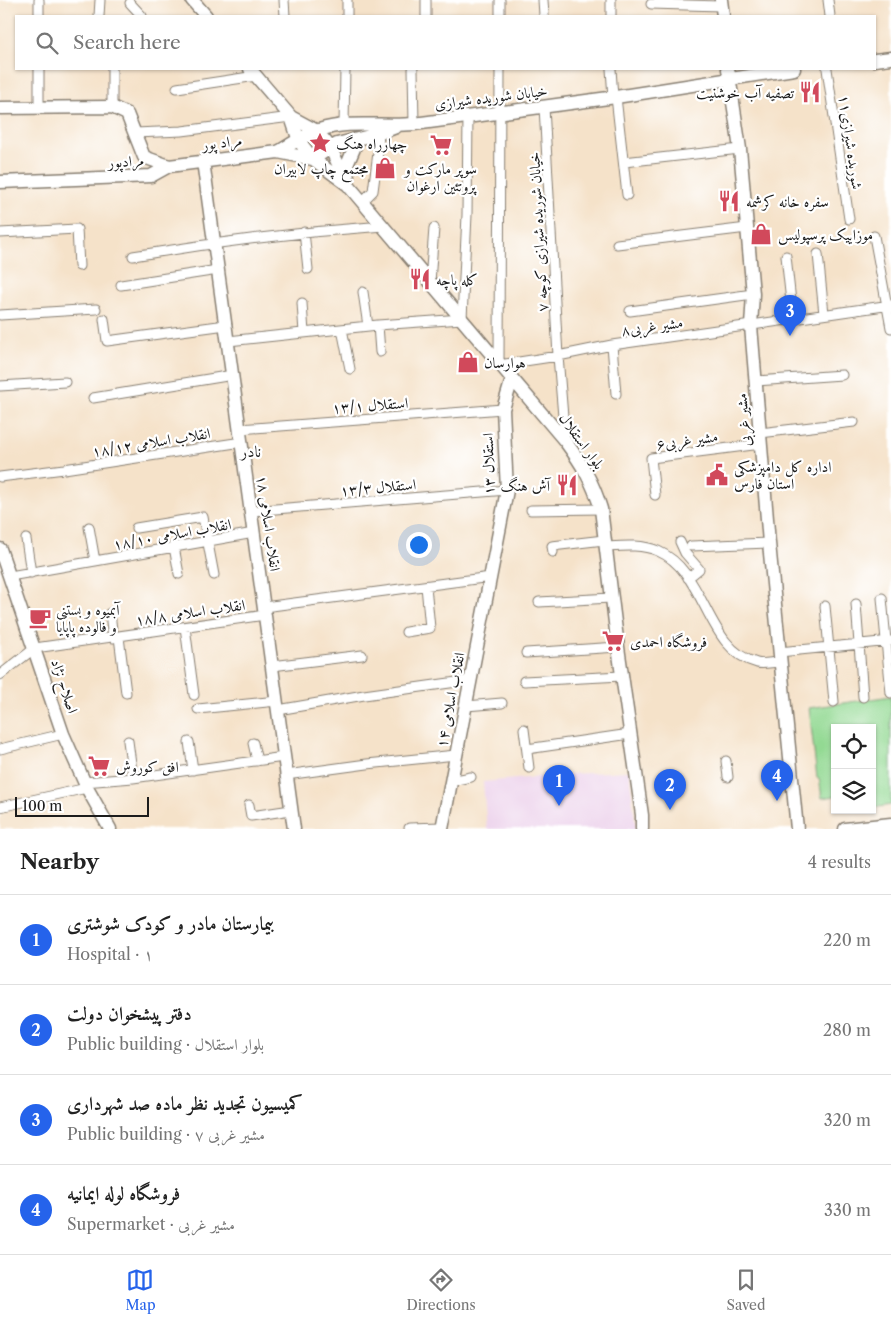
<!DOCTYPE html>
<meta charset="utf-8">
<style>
:root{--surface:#fff;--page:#f2f2f2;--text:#222;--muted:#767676;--line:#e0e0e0;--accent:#2563eb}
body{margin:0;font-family:"Libre Caslon Text",Amiri,serif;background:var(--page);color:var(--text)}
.controls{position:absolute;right:15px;bottom:15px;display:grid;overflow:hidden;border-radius:0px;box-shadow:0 1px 4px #0004}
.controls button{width:45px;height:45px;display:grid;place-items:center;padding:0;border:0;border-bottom:1px solid var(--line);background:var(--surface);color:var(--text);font:25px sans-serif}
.scale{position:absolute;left:15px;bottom:12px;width:134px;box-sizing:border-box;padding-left:5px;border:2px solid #1c1c1c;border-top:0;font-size:14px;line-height:18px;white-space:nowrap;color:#1c1c1c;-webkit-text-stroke:4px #fff;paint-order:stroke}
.you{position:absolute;left:418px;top:544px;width:18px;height:18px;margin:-12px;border:4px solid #fff;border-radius:50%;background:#1a73e8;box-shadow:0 0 0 8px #1a73e833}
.badge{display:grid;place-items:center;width:32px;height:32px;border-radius:50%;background:var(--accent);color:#fff;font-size:16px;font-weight:700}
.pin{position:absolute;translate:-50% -41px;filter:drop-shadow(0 1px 2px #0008)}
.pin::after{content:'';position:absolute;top:26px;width:18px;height:15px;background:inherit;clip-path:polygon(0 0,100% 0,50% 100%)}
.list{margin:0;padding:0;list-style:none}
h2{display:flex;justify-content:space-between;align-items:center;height:65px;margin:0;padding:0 20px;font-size:21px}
h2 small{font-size:16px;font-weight:400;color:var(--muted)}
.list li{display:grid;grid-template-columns:32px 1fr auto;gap:15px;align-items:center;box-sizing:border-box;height:90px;padding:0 20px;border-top:1px solid var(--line)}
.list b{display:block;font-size:19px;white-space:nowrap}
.list p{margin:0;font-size:16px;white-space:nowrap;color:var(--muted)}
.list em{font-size:16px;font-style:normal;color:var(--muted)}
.icon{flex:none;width:28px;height:28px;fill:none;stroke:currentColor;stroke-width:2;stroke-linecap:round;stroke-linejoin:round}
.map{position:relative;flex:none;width:891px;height:829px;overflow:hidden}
.search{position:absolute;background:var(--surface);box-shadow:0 1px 4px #0004;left:15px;right:15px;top:15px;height:55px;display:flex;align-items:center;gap:12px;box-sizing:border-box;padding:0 18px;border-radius:0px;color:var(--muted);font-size:19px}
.sheet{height:425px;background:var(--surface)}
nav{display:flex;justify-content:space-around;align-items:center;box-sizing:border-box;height:70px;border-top:1px solid var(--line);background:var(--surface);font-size:14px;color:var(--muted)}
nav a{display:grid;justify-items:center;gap:2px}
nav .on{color:var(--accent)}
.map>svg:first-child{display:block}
.built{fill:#ecd1eb}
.green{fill:#93d993;stroke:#587a58}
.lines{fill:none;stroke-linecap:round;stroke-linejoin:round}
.street-casing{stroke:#887f72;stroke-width:11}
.secondary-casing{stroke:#887f72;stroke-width:15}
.street{stroke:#fff;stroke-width:9}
.secondary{stroke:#fff;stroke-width:12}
.labels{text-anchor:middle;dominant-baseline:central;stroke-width:4.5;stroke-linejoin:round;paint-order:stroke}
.poi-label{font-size:15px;fill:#1c1c1c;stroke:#fff;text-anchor:start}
.street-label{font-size:15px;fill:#1c1c1c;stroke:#fff}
.neighbourhood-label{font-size:16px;fill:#1c1c1c;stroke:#fff}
</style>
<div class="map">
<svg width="891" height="829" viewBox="0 0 891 829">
<rect width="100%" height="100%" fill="#fff"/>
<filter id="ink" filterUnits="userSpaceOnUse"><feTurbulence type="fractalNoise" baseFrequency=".02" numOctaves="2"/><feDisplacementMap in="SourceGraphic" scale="10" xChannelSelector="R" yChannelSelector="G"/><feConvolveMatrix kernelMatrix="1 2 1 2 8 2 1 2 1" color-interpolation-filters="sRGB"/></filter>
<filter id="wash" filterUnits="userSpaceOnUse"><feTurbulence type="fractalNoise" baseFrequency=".0096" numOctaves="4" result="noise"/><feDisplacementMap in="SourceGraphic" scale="20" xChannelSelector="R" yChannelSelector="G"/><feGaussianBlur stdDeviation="1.12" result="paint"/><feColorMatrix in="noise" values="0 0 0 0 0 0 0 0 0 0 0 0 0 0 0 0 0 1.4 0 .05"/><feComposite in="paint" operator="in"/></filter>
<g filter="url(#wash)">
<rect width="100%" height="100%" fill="#f5e2c9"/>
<path class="built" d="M 629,771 L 636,829 L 487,829 L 483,782 L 571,774 Z"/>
<path class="green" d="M 891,696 L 891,805 L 872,808 L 872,728 L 835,728 L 835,796 L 822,798 L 819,778 L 817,778 L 809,708 Z"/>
</g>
<g filter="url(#ink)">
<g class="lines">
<g class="street-casing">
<path id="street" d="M 39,0 L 39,16
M 284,0 L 285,16
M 426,0 L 426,16
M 543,0 L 544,15
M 611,0 L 611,16
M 828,0 L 830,16
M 130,3 L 142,16
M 651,4 L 721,6
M 99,16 L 100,0
M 347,16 L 347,0
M 500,16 L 500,0
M 39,69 L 39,107
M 112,69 L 112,107
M 413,69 L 414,124
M 500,69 L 499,365 L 558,356 L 612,345 L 891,305
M 611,69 L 613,97
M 827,69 L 849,219
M 177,88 L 256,76
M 616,97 L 627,195
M 544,107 L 558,356 L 565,441
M 344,125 L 345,69
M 135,133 L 182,131 L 291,117
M 624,162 L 740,149
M 362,202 L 373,191 L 379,145 L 378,134
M 304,232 L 308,269
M 0,233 L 77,229 L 79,266
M 874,236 L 891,328
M 617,244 L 747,228
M 818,254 L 824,314
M 133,256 C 216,242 299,232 383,226
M 786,256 L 793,320
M 430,282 L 434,228
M 121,285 L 218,270
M 363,292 L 368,326
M 302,303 L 304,333
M 630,311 L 753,294
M 0,315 L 96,309
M 104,319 L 107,341 L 226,325
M 378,325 L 380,352
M 342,329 L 350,369
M 228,341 L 378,325 L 462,319 L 467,215 L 468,116
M 612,345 L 616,394
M 755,381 L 842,375
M 0,386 L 65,382
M 93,398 L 233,375
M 240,429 L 503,409
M 760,433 L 854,422
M 0,477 L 64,469 L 242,442
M 655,495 L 651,458 L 761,444
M 531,510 L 601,509
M 251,511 L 507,490
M 89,527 L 95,561
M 136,528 L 203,517 L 214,575
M 26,539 L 31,573
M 680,542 L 685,553 L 699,569 L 688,578
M 691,546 L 769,543
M 174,547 L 179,574
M 605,547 C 623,546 641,544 658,551 C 707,572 705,649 757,663 C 763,665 773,662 780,662
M 553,552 L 552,546 L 604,540
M 10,576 L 254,533
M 882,598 L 891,693
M 539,602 L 611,598
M 856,604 L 863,697
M 825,606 L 834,702
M 264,607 L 491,577
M 110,613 L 113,638
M 185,627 L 194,695
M 406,632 L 430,628 L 426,586
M 119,637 L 126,693
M 779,652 L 891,641
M 526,653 L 618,647
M 272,666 L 362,655
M 0,675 L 35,648 L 265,615
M 524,681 L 622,676
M 466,706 L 502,703
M 198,709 L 277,701
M 278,710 L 364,695 L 471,680
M 524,729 L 529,768
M 128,741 L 133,778
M 189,742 L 193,770
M 253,743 L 257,761
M 0,749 L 63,734
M 527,749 L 630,734
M 726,761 L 728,777
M 286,775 L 367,764 L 456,755
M 451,781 L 471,777
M 84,782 L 133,778 L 284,757
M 249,805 L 251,816 L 291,810
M 0,807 L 87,788
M 409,828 L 442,827"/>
</g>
<g class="secondary-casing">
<path id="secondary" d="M 192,0 L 206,16
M 721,0 L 723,16
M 875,60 L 891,58
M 250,69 L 291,117 L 299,141 L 313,159 L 348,185 L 565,441 C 582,464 593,482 601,509 L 618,647 L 642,815 L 642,829
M 728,69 L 740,149 L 753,294 L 751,326 L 769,543 L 797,829
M 0,108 L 112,107 L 127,114 L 144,157 L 169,166
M 291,117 L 317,131 L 330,147 L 347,183
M 278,152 C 290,145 306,134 319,130 C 350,120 382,127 414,124 L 616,97 L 794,69
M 203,161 L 294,829
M 348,180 L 347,165 L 358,139
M 0,182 L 151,176 L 169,166 L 278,152 L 313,159 L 337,144 L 378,134 L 396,127
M 0,549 L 63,734 L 87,788 L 110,829
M 442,829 L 507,490 L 503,409 L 512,379
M 845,829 L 891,824"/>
</g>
<use href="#street" class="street"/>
<use href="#secondary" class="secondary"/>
</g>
</g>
<defs>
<g id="restaurant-bare" transform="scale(1.725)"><path d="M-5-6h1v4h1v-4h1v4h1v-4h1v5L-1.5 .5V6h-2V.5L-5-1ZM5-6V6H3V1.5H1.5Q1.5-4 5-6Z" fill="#d1495b" stroke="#fff" stroke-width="2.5" paint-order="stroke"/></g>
<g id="sight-bare" transform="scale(1.725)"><path d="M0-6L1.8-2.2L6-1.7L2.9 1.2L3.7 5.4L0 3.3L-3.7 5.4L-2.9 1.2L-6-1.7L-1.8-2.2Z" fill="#d1495b" stroke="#fff" stroke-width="2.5" paint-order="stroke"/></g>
<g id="supermarket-bare" transform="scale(1.725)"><path d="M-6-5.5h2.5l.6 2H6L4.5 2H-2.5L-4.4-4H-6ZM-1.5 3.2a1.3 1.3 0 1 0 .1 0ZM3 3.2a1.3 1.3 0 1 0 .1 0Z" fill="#d1495b" stroke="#fff" stroke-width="2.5" paint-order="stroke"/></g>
<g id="shop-bare" transform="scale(1.725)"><path d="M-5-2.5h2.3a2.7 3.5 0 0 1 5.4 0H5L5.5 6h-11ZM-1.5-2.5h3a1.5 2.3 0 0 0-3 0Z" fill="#d1495b" stroke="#fff" stroke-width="2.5" paint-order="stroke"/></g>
<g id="civic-bare" transform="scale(1.725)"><path d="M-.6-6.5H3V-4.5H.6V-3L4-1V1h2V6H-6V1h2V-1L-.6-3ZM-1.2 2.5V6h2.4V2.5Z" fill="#d1495b" stroke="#fff" stroke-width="2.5" paint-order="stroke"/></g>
<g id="cafe-bare" transform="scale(1.725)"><path d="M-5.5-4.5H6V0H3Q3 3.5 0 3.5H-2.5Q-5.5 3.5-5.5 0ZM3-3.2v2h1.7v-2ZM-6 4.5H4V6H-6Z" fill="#d1495b" stroke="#fff" stroke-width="2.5" paint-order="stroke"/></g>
</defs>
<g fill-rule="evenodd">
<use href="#restaurant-bare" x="810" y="92"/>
<use href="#sight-bare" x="320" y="143"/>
<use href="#supermarket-bare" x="441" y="145"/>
<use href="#shop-bare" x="385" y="168"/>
<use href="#restaurant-bare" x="729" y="201"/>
<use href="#shop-bare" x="761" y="234"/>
<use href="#restaurant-bare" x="420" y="279"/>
<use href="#shop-bare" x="468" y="362"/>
<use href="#civic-bare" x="717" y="475"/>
<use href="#restaurant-bare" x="567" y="485"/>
<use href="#cafe-bare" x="40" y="618"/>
<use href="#supermarket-bare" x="613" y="641"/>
<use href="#supermarket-bare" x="99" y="766"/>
</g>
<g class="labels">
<g class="poi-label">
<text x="794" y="92" text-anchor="end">تصفیه آب خوشنیت</text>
<text x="336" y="143">چهارراه هنگ</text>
<text x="368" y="168" text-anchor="end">مجتمع چاپ لابيران</text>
<text x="441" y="168" text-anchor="middle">سوپر مارکت و<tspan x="441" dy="17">پروتئین ارغوان</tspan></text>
<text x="746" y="201">سفره خانه کرشمه</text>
<text x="778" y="234">موزاییک پرسپولیس</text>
<text x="436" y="279">کله پاچه</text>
<text x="484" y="362">هوارسان</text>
<text x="734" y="466">اداره کل دامپزشکی<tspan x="734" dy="17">استان فارس</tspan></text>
<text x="550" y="485" text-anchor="end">آش هنگ</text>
<text x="56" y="609">آبمیوه و بستنی<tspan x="56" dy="17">و فالوده پاپایا</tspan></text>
<text x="630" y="641">فروشگاه احمدی</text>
<text x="116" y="766">افق کوروش</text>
</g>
<g class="street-label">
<text transform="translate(491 97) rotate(-7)">خیابان شوریده شیرازی</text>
<text transform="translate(222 142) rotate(-7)">مراد پور</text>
<text transform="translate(851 142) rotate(82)">شوریده شیرازی۱۱</text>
<text transform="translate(126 161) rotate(-4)">مرادپور</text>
<text transform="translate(538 232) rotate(-93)">خیابان شوریده شیرازی کوچه ۷</text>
<text transform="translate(652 326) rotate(-8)">مشیر غربی۸</text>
<text transform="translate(370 405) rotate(-4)">۱۳/۱ استقلال</text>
<text transform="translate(743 420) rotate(-95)">مشیر غربی</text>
<text transform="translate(687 440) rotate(-8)">مشیر غربی۶</text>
<text transform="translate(582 441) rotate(54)">بلوار استقلال</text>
<text transform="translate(151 442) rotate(-9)">۱۸/۱۲ انقلاب اسلامی</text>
<text transform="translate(488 464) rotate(-91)">۱۳ استقلال</text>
<text transform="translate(378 487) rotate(-5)">۱۳/۳ استقلال</text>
<text transform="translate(269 523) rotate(82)">۱۸ انقلاب اسلامی</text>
<text transform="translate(172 534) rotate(-10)">۱۸/۱۰ انقلاب اسلامی</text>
<text transform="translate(190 612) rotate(-8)">۱۸/۸ انقلاب اسلامی</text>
<text transform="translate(65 686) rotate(72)">اصلاح نژاد</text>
<text transform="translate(450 700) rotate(-79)">۱۴ انقلاب اسلامی</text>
</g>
<g class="neighbourhood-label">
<text x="251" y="451">نادر</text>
</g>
</g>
</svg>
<div class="controls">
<button><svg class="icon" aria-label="locate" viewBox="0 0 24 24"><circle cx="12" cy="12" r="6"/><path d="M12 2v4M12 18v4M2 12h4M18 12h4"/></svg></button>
<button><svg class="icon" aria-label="layers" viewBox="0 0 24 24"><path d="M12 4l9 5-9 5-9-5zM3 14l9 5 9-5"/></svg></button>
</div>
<div class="scale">100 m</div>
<div class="you"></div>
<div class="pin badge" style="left:559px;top:806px">1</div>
<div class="pin badge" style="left:670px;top:810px">2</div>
<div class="pin badge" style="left:790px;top:336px">3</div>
<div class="pin badge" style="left:777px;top:801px">4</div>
<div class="search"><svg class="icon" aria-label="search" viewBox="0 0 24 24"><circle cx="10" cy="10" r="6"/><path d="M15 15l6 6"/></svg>Search here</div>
</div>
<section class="sheet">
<h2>Nearby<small>4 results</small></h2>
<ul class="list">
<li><span class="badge">1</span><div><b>بیمارستان مادر و کودک شوشتری</b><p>Hospital · ۱</p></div><em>220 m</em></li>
<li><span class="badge">2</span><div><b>دفتر پیشخوان دولت</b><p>Public building · بلوار استقلال</p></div><em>280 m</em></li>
<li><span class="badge">3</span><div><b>کمیسیون تجدید نظر ماده صد شهرداری</b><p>Public building · مشیر غربی ۷</p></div><em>320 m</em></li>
<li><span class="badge">4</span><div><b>فروشگاه لوله ایمانیه</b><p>Supermarket · مشیر غربی</p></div><em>330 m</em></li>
</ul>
</section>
<nav>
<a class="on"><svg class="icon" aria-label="map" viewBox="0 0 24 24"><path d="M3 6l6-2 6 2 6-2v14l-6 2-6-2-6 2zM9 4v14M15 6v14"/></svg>Map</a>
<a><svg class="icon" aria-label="directions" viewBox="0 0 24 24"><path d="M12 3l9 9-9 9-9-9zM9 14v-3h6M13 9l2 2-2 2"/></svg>Directions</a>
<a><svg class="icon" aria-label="saved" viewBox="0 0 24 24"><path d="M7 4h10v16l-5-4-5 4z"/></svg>Saved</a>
</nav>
